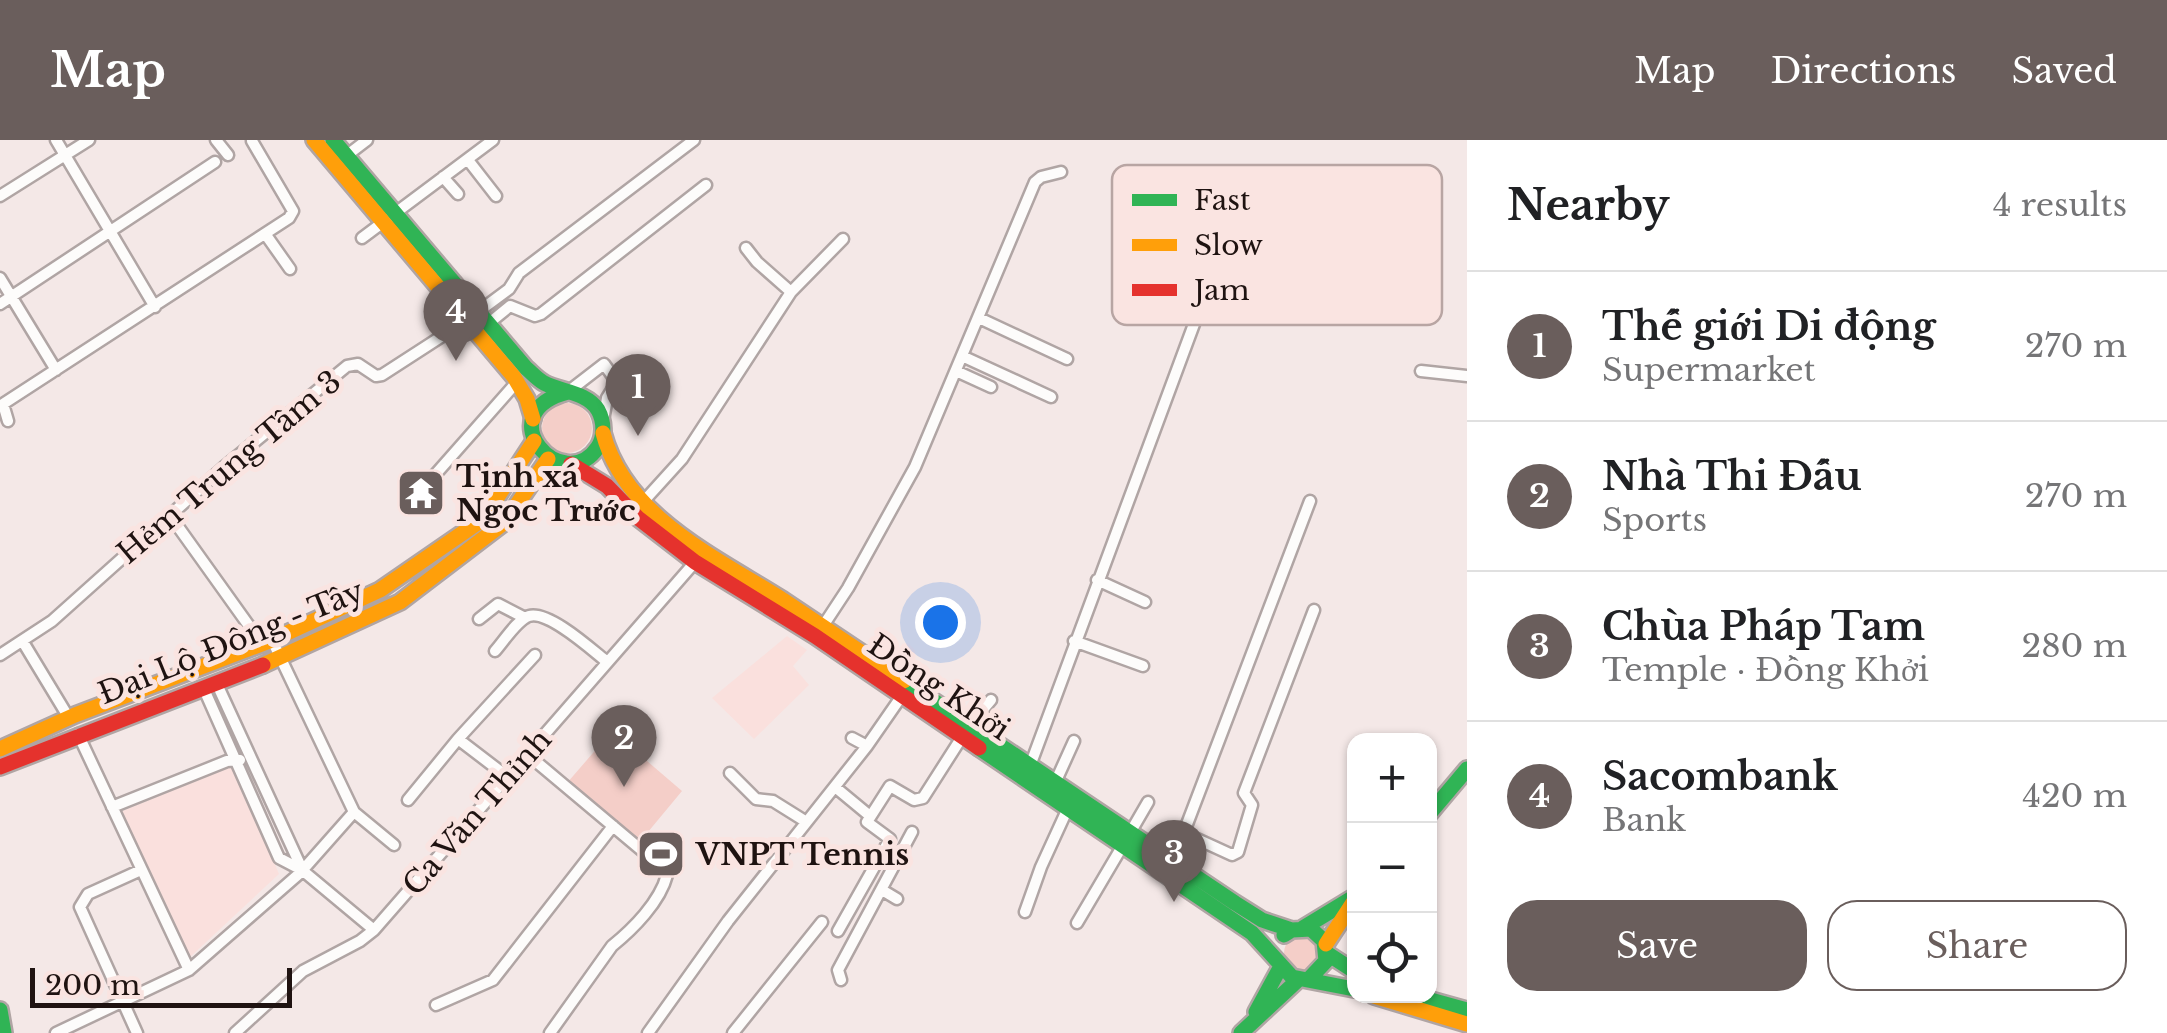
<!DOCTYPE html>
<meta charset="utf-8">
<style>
:root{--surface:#fff;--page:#f6f6f6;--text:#202124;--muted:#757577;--line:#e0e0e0;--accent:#6a5e5c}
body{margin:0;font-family:"Libre Baskerville",serif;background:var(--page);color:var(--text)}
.controls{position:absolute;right:30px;bottom:30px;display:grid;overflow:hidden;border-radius:20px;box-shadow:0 2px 8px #0004}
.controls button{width:90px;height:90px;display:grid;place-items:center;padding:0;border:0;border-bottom:2px solid var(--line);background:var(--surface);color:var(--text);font:50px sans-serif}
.scale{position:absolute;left:30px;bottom:25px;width:262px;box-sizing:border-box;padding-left:10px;border:5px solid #1f1311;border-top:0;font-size:28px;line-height:35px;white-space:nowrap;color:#1f1311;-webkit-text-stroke:8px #fae4e1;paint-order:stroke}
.you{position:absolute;left:940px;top:482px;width:35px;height:35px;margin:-25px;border:8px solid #fff;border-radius:50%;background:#1a73e8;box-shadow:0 0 0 15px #1a73e833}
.badge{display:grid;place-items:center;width:65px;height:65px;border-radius:50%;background:var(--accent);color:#fff;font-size:32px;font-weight:700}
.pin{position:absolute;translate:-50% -82px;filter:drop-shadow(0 2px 5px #0008)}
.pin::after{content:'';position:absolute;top:52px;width:35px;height:30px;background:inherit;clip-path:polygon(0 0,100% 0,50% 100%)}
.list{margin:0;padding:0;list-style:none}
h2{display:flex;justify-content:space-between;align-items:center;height:130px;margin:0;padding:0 40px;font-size:42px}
h2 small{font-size:32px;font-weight:400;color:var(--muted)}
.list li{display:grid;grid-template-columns:65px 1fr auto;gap:30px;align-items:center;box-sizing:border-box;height:150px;padding:0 40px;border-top:2px solid var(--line)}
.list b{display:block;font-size:38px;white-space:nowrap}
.list p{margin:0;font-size:32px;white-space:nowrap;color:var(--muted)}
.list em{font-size:32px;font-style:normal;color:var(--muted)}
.actions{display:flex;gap:20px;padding:30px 40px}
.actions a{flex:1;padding:22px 0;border:2px solid var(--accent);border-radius:30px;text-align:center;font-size:35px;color:var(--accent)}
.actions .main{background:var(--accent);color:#fff}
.icon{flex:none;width:55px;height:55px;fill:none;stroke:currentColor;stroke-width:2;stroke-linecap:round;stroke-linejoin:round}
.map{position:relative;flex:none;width:1467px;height:893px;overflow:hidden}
header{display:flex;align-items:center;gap:60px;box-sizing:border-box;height:140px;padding:0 50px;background:var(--accent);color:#fff}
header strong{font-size:48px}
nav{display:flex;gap:55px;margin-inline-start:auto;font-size:35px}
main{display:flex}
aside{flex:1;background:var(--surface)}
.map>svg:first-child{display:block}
.built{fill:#fae0dd}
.green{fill:#f4cec8}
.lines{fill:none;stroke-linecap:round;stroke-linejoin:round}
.street-casing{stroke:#b0a5a4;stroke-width:15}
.fast-casing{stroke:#b0a5a4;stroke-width:20}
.slow-casing{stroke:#b0a5a4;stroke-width:20}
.jam-casing{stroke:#b0a5a4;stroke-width:20}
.street{stroke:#fdfcfb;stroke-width:10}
.fast{stroke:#30b455;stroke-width:15}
.slow{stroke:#ff9f0a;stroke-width:15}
.jam{stroke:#e5322d;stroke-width:15}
.labels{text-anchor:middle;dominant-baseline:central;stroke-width:10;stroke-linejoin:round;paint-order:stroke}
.street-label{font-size:30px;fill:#1f1311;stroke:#fae4e1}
.poi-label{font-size:30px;font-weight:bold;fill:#1f1311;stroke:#fae4e1;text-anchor:start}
.key{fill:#fae4e1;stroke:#b8a5a3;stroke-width:2.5}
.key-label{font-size:28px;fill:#1f1311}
</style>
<header>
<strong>Map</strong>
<nav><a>Map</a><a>Directions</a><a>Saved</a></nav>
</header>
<main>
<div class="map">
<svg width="1467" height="893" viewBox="0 0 1467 893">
<rect width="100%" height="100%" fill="#f4e8e7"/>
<path class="built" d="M 787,496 L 807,510 L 793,526 L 809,545 L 754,599 L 712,558 Z
M 233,625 L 279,734 L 188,819 L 120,672 Z"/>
<path class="green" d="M542 288a25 25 0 1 1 50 0a25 25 0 1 1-50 0Z
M 612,591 L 682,651 L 638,704 L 567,643 Z
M1284 813a18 18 0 1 1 36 0a18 18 0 1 1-36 0Z"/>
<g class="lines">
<g class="street-casing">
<path id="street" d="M 56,0 L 155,167
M 216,0 L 228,15
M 346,16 L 367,0
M 468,20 L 496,56
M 443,37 L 458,54
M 0,56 L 89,0
M 266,95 L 290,129
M 362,98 L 493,0
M 746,108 L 757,122 L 791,152
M 0,138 L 56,230
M 1207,149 L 1261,170
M 0,164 L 215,22
M 478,172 L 509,149 L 519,133 L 694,0
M 979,178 L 1067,219
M 488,184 L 510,166 L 535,176 L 541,174 L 706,45
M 962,216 L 1051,257
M 956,231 L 991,247
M 1421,231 L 1467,236
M 569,251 L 604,224 L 617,242 L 607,258 L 604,275
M 8,281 L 3,264 L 289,78 L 293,71 L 252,1
M 434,336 L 517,242
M 643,362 L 682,319 L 791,152 L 843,99
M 169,374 L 262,504
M 1097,440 L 1145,462
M 479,479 L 498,464 L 525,478
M 823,486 L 848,448 L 915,327 L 1035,42 L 1041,37 L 1061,32
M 272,500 L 354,672 L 394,705
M 1074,501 L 1143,526
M 23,502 L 69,578
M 495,511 C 504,501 517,480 529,476 C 548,470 591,509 606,521
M 0,515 L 52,481 L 224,327 L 347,226 L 358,224 L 376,236 L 382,235 L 467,180
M 216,542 L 302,729
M 203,547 L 279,718 L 302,730 L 374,790
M 78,594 L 189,830
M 852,598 L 867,606
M 458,599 L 509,638
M 527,614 L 664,729 L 667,735 C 660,762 633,789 612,806 L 550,893
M 1030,626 L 1246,44
M 730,633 L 756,659 L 773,661 L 805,681
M 1055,643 L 1074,601
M 835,647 L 870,676
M 408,660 L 458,599 L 535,515
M 112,667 L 227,621 L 240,620
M 1130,693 L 1148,662
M 1184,693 L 1232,715 L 1238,712 L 1252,665 L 1244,653 L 1314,470
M 1173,721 L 1310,361
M 882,750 L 897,759
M 1025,772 L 1041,727 L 1068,668
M 1077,783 L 1123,705
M 838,791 L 890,699 L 867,682 L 890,646 L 914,660 L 923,658 L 969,586 L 991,560
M 841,840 L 838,830 L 912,692
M 436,865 L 493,840 L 613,686
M 56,893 L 189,830 L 300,733 L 354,672
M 137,893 L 80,767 L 88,754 L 141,730
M 235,893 L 303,831 L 360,801 L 374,790 L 695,422
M 648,893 L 728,781 L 867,606 L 901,557
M 733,893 L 822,782"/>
</g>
<g class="fast-casing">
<path id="fast" d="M 333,0 L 526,228 C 532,233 537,239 544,243 C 561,252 587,252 598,270 C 604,281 605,296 598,307 C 563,359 486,273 568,252
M 904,541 L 1235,763 L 1262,780 L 1292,790
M 979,608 L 1252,793 L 1292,837 L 1354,849
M 1430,673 L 1467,629
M 1303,788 L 1354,757
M 1284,795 L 1292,790 L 1311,789 L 1324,801 L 1326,821 L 1309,839
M 1328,814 L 1354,831
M 1416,856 L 1467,870
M 0,870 L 4,893
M 1256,872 L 1280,828
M 1241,893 L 1299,839"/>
</g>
<g class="slow-casing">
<path id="slow" d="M 314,0 L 514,237 L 527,259 L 533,279
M 603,293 C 625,376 715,417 783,460 C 824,487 864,514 904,541
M 263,525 L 400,462 L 505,382 L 548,319
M 0,609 L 75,575 L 272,500 L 380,450 L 483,379 L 534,301
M 1326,804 L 1354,761
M 1374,856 L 1467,884"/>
</g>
<g class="jam-casing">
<path id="jam" d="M 571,324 L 607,346 L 638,378 L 695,422 L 815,496 L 979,608
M 0,627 L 263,525"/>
</g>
<use href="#street" class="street"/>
<use href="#fast" class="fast"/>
<use href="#slow" class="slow"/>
<use href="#jam" class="jam"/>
</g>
<defs>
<g id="temple-square" transform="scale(2.5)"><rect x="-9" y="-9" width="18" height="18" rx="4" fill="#6a5e5c" stroke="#fae4e1"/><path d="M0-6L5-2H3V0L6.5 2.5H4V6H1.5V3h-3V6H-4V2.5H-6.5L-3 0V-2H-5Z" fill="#fff"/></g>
<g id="stadium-square" transform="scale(2.5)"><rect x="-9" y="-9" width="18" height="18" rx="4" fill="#6a5e5c" stroke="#fae4e1"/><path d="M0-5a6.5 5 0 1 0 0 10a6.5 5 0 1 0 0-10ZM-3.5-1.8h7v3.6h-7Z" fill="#fff"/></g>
</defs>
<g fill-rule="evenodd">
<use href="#temple-square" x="421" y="353"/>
<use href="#stadium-square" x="661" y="714"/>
</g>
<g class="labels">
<g class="street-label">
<text transform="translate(229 327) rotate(-40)">Hẻm Trung Tâm 3</text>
<text transform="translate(231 502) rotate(-22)">Đại Lộ Đông - Tây</text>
<text transform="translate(939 547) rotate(34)">Đồng Khởi</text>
<text transform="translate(477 672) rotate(-49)">Ca Văn Thỉnh</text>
</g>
<g class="poi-label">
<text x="456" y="336">Tịnh xá<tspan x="456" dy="34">Ngọc Trước</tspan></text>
<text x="696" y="714">VNPT Tennis</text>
</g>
</g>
<rect x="1112" y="25" width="330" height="160" rx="15" class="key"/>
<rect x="1132" y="54" width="45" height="12" fill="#30b455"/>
<rect x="1132" y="99" width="45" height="12" fill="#ff9f0a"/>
<rect x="1132" y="144" width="45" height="12" fill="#e5322d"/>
<g class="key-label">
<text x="1194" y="70">Fast</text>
<text x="1194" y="115">Slow</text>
<text x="1194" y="160">Jam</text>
</g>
</svg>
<div class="controls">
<button>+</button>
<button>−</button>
<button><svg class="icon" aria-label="locate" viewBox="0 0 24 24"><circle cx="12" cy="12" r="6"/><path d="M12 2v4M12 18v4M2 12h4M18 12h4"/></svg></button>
</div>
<div class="scale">200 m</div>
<div class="you"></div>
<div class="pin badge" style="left:638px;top:296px">1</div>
<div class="pin badge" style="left:624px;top:647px">2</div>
<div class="pin badge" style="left:1174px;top:762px">3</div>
<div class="pin badge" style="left:456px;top:221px">4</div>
</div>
<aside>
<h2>Nearby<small>4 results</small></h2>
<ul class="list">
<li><span class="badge">1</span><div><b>Thế giới Di động</b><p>Supermarket</p></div><em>270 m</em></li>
<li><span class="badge">2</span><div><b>Nhà Thi Đấu</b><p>Sports</p></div><em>270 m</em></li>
<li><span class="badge">3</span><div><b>Chùa Pháp Tam</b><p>Temple · Đồng Khởi</p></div><em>280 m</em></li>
<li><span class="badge">4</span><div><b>Sacombank</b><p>Bank</p></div><em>420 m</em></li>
</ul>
<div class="actions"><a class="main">Save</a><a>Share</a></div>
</aside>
</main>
